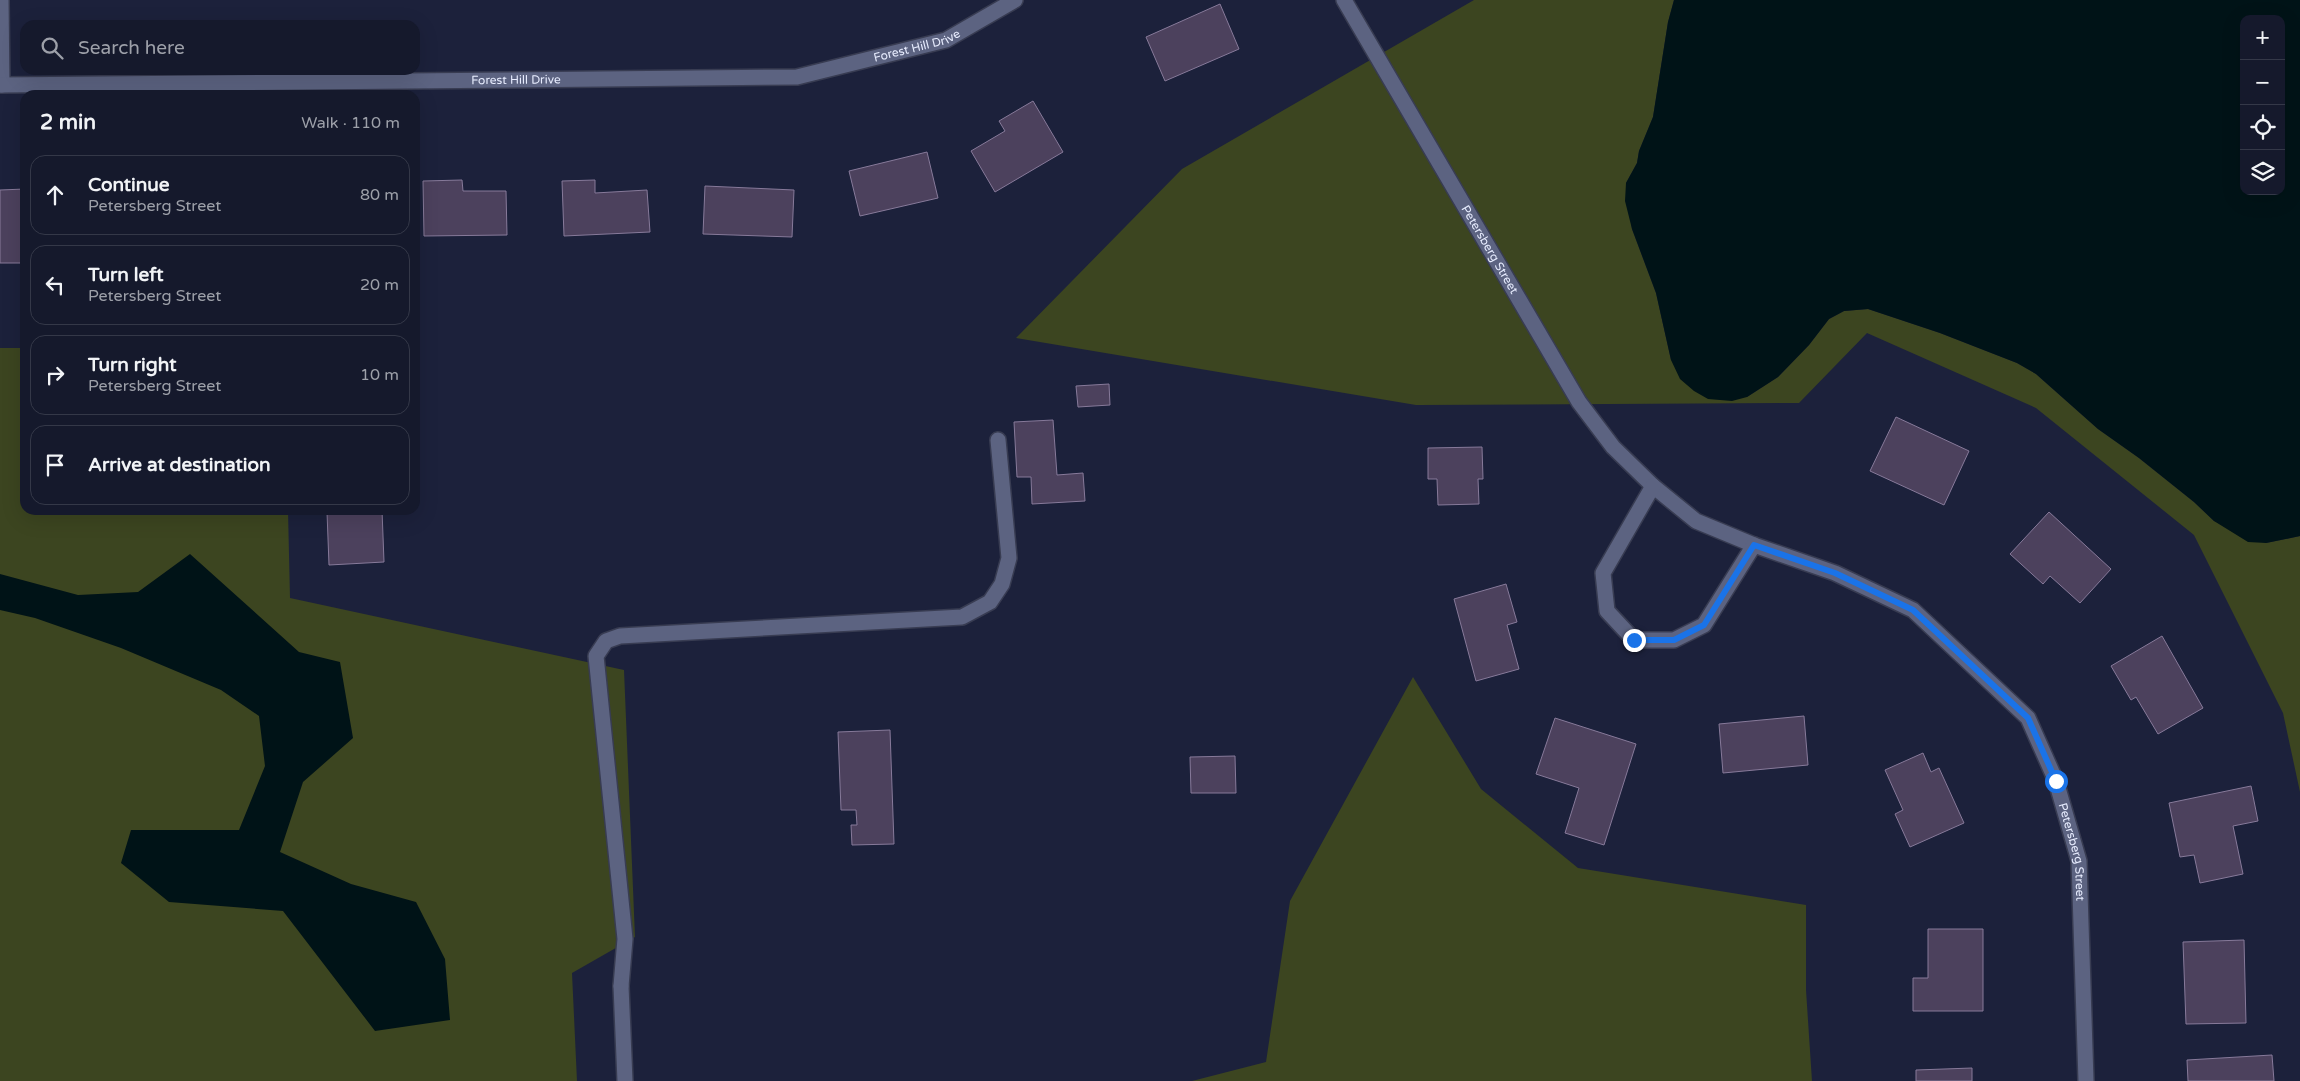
<!DOCTYPE html>
<meta charset="utf-8">
<style>
:root{--surface:#15192c;--page:#222638;--text:#f1f3f6;--muted:#9da0a9;--line:#343848}
body{margin:0;font-family:"Varela Round",sans-serif;background:var(--page);color:var(--text)}
.controls{position:absolute;right:15px;top:15px;display:grid;overflow:hidden;border-radius:10px;box-shadow:0 5px 20px #0002}
.controls button{width:45px;height:45px;display:grid;place-items:center;padding:0;border:0;border-bottom:1px solid var(--line);background:var(--surface);color:var(--text);font:25px sans-serif}
.stop{position:absolute;width:15px;height:15px;margin:-11px;border:4px solid #1a73e8;border-radius:50%;background:#fff}
.stop.end{background:#1a73e8;border-color:#fff;box-shadow:0 1px 5px #0008}
.list{margin:0;padding:0;list-style:none}
h2{display:flex;justify-content:space-between;align-items:center;height:65px;margin:0;padding:0 20px;font-size:21px}
h2 small{font-size:16px;font-weight:400;color:var(--muted)}
.list li{display:grid;grid-template-columns:32px 1fr auto;gap:15px;align-items:center;box-sizing:border-box;height:80px;margin:0 10px 10px;padding:0 10px;border:1px solid var(--line);border-radius:15px}
.list b{display:block;font-size:19px;white-space:nowrap}
.list p{margin:0;font-size:16px;white-space:nowrap;color:var(--muted)}
.list em{font-size:16px;font-style:normal;color:var(--muted)}
.icon{flex:none;width:28px;height:28px;fill:none;stroke:currentColor;stroke-width:2;stroke-linecap:round;stroke-linejoin:round}
.map{position:relative;flex:none;width:2300px;height:1081px;overflow:hidden}
.search{position:absolute;background:var(--surface);box-shadow:0 5px 20px #0002;left:20px;top:20px;width:400px;height:55px;display:flex;align-items:center;gap:12px;box-sizing:border-box;padding:0 18px;border-radius:15px;color:var(--muted);font-size:19px}
.panel{position:absolute;background:var(--surface);box-shadow:0 5px 20px #0002;left:20px;top:90px;width:400px;height:425px;border-radius:15px}
.map>svg:first-child{display:block}
.green{fill:#3c4520}
.water{fill:#001317;fill-rule:evenodd}
.building{fill:#4c415d;stroke:#877a9a}
.lines{fill:none;stroke-linecap:round;stroke-linejoin:round}
.lane-casing{stroke:#383c52;stroke-width:18}
.street-casing{stroke:#383c52;stroke-width:18}
.lane{stroke:#5c6381;stroke-width:15}
.street{stroke:#5c6381;stroke-width:15}
.route{stroke:#1a73e8;stroke-width:6}
.labels{text-anchor:middle;dominant-baseline:central;stroke-width:4;stroke-linejoin:round;paint-order:stroke}
.street-label{font-size:12px;fill:#e7ecfe;stroke:#1c213b}
</style>
<div class="map">
<svg width="2300" height="1081" viewBox="0 0 2300 1081">
<rect width="100%" height="100%" fill="#1c213b"/>
<path class="green" d="M 1474,0 L 1674,0 L 1668,22 L 1653,117 L 1639,151 L 1637,163 L 1626,183 L 1632,229 L 1656,293 L 1671,360 L 1747,397 L 1778,377 L 1809,345 L 1829,319 L 1844,311 L 1868,309 L 1940,333 L 2017,363 L 2036,374 L 2098,429 L 2139,458 L 2194,502 L 2214,521 L 2266,543 L 2300,536 L 2300,792 L 2283,713 L 2194,535 L 2036,408 L 1867,333 L 1799,403 L 1416,405 L 1016,338 L 1182,169 Z
M 0,348 L 25,348 L 25,510 L 288,510 L 290,598 L 624,670 L 635,937 L 572,973 L 577,1081 L 0,1081 Z
M 1413,677 L 1481,789 L 1578,868 L 1806,905 L 1806,990 L 1812,1081 L 1192,1081 L 1266,1062 L 1290,901 Z"/>
<path class="water" d="M 1674,0 L 2300,0 L 2300,536 L 2266,543 L 2248,542 L 2214,521 L 2194,502 L 2139,458 L 2098,429 L 2036,374 L 2017,363 L 1940,333 L 1868,309 L 1844,311 L 1829,319 L 1809,345 L 1778,377 L 1747,397 L 1732,401 L 1708,399 L 1694,391 L 1680,379 L 1671,360 L 1656,293 L 1632,229 L 1625,201 L 1626,183 L 1637,163 L 1639,151 L 1653,117 L 1668,22 ZM 2244,19 L 2281,19 L 2281,191 L 2244,191 Z
M 190,554 L 299,652 L 340,662 L 353,738 L 303,782 L 280,852 L 351,884 L 416,902 L 445,959 L 450,1020 L 375,1031 L 283,911 L 169,902 L 121,863 L 131,830 L 239,830 L 265,766 L 259,716 L 221,690 L 121,648 L 35,618 L 0,610 L 0,574 L 78,595 L 138,592 Z"/>
<path class="building" d="M 1220,4 L 1239,49 L 1165,81 L 1146,37 Z
M 1033,101 L 1063,152 L 995,192 L 971,151 L 1005,131 L 999,121 Z
M 927,152 L 938,198 L 860,216 L 849,171 Z
M 462,180 L 463,191 L 506,191 L 507,235 L 424,236 L 423,181 Z
M 595,180 L 595,193 L 647,190 L 650,232 L 564,236 L 562,181 Z
M 705,186 L 794,190 L 792,237 L 703,234 Z
M 25,189 L 25,263 L 0,263 L 0,190 Z
M 1109,384 L 1110,405 L 1078,407 L 1076,386 Z
M 1896,417 L 1969,451 L 1944,505 L 1870,471 Z
M 1053,420 L 1057,475 L 1083,473 L 1085,501 L 1032,504 L 1031,477 L 1017,477 L 1014,422 Z
M 1482,447 L 1483,479 L 1478,479 L 1479,504 L 1438,505 L 1437,479 L 1428,479 L 1428,448 Z
M 341,510 L 382,510 L 384,562 L 329,565 L 327,512 Z
M 2049,512 L 2111,569 L 2080,603 L 2050,576 L 2043,584 L 2010,554 Z
M 1506,584 L 1517,622 L 1507,625 L 1519,669 L 1476,681 L 1454,599 Z
M 2162,636 L 2203,708 L 2158,734 L 2136,697 L 2131,700 L 2111,666 Z
M 1804,716 L 1808,765 L 1723,773 L 1719,724 Z
M 1555,718 L 1636,744 L 1604,845 L 1565,833 L 1579,788 L 1536,774 Z
M 890,730 L 894,844 L 852,845 L 851,825 L 857,825 L 856,810 L 841,810 L 838,732 Z
M 1923,753 L 1931,772 L 1939,768 L 1964,823 L 1910,847 L 1895,814 L 1903,810 L 1885,770 Z
M 1235,756 L 1236,793 L 1191,793 L 1190,757 Z
M 2251,786 L 2258,821 L 2233,826 L 2243,874 L 2200,883 L 2194,855 L 2180,857 L 2169,803 Z
M 1928,929 L 1983,929 L 1983,1011 L 1913,1011 L 1913,978 L 1928,978 Z
M 2244,940 L 2246,1023 L 2186,1024 L 2183,942 Z
M 2272,1055 L 2274,1081 L 2188,1081 L 2187,1060 Z
M 1972,1068 L 1972,1081 L 1916,1081 L 1916,1070 Z"/>
<g class="lines">
<g class="lane-casing">
<path id="lane" d="M 621,986 L 625,939 L 596,656 L 606,641 L 620,636 L 962,617 L 990,602 L 1002,584 L 1009,558 L 998,440"/>
</g>
<g class="street-casing">
<g id="street">
<path d="M 1,0 L 2,85"/>
<path id="s1" d="M 1344,0 L 1579,402 L 1613,447 L 1653,486 L 1696,521 L 1754,545 L 1835,573 L 1913,610 L 2028,718 L 2056,781 L 2079,861 L 2086,1081"/>
<path id="s2" d="M 0,85 L 797,77 L 946,40 L 1015,0"/>
<path d="M 1653,486 L 1603,573 L 1607,611 L 1634,640 L 1674,640 L 1704,625 L 1754,545"/>
<path d="M 621,986 L 625,1081"/>
</g>
</g>
<use href="#lane" class="lane"/>
<use href="#street" class="street"/>
</g>
<g class="lines">
<path class="route" d="M 1634,640 L 1674,640 L 1704,625 L 1754,545 L 1835,573 L 1913,610 L 2028,718 L 2056,781"/>
</g>
<g class="labels">
<g class="street-label">
<text stroke="none"><textPath href="#s2" startOffset="921">Forest Hill Drive</textPath></text>
<text stroke="none"><textPath href="#s2" startOffset="516">Forest Hill Drive</textPath></text>
<text stroke="none"><textPath href="#s1" startOffset="289">Petersberg Street</textPath></text>
<text stroke="none"><textPath href="#s1" startOffset="1168">Petersberg Street</textPath></text>
</g>
</g>
</svg>
<div class="controls">
<button>+</button>
<button>−</button>
<button><svg class="icon" aria-label="locate" viewBox="0 0 24 24"><circle cx="12" cy="12" r="6"/><path d="M12 2v4M12 18v4M2 12h4M18 12h4"/></svg></button>
<button><svg class="icon" aria-label="layers" viewBox="0 0 24 24"><path d="M12 4l9 5-9 5-9-5zM3 14l9 5 9-5"/></svg></button>
</div>
<div class="stop" style="left:2056px;top:781px"></div>
<div class="stop end" style="left:1634px;top:640px"></div>
<div class="search"><svg class="icon" aria-label="search" viewBox="0 0 24 24"><circle cx="10" cy="10" r="6"/><path d="M15 15l6 6"/></svg>Search here</div>
<section class="panel">
<h2>2 min<small>Walk · 110 m</small></h2>
<ul class="list">
<li><svg class="icon" aria-label="ahead" viewBox="0 0 24 24"><path d="M12 20V5M6 11l6-6 6 6"/></svg><div><b>Continue</b><p>Petersberg Street</p></div><em>80 m</em></li>
<li><svg class="icon" aria-label="left" viewBox="0 0 24 24"><path d="M17 20v-9H6M10 6l-5 5 5 5"/></svg><div><b>Turn left</b><p>Petersberg Street</p></div><em>20 m</em></li>
<li><svg class="icon" aria-label="right" viewBox="0 0 24 24"><path d="M7 20v-9h11M14 6l5 5-5 5"/></svg><div><b>Turn right</b><p>Petersberg Street</p></div><em>10 m</em></li>
<li><svg class="icon" aria-label="arrive" viewBox="0 0 24 24"><path d="M6 21V4h12l-3 4 3 4H6"/></svg><div><b>Arrive at destination</b></div></li>
</ul>
</section>
</div>
